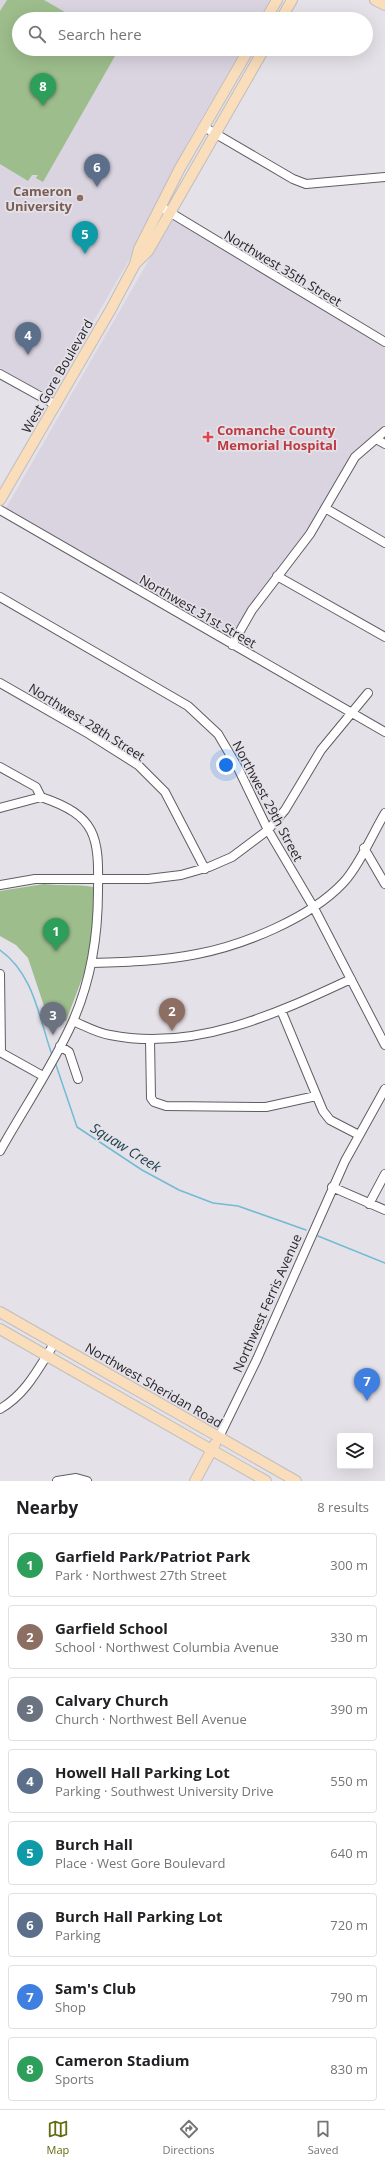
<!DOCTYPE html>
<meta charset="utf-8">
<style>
:root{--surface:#fff;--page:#f6f6f6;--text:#202124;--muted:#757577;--line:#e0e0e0;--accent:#656b0f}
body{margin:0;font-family:"Open Sans",sans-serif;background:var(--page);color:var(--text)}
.controls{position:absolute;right:12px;bottom:12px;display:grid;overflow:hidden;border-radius:4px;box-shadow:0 4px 16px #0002}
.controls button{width:36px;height:36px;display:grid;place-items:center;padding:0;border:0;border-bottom:1px solid var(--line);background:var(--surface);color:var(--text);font:20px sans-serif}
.you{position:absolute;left:226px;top:765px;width:14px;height:14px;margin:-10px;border:3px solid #fff;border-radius:50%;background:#1a73e8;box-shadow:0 0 0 6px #1a73e833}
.badge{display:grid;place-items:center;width:26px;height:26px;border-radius:50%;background:var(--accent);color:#fff;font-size:13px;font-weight:700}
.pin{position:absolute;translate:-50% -33px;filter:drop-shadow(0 1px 2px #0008)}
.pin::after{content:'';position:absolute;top:21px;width:14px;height:12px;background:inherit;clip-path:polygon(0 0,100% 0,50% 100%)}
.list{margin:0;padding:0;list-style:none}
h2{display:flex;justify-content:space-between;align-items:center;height:52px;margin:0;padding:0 16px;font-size:17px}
h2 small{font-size:13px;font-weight:400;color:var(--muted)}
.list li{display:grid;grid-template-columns:26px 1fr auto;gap:12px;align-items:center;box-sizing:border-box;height:64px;margin:0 8px 8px;padding:0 8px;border:1px solid var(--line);border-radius:4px}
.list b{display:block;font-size:15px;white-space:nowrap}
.list p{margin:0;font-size:13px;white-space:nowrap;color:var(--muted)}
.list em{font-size:13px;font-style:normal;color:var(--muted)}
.icon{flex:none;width:22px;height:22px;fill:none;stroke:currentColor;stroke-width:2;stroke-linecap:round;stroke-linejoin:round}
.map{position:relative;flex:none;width:385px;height:1481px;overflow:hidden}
.search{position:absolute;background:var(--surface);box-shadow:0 4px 16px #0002;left:12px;right:12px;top:12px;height:44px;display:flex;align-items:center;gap:10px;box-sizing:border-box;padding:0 14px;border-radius:22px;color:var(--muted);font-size:15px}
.sheet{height:628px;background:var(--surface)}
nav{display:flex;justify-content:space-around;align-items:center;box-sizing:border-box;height:56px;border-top:1px solid var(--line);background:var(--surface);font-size:11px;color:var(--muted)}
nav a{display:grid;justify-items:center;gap:2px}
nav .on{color:var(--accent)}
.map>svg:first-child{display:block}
.built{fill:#dad3e0}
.green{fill:#9dbd8c}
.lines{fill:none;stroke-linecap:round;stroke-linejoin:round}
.stream{stroke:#70bbd5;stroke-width:1.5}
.minor-casing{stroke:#605d63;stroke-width:10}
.major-casing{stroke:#bebebf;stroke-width:12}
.minor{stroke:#fff;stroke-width:8}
.major{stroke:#faddbb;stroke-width:10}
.education-dot{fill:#8d6e63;stroke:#e5e1e8;stroke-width:1.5}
.health-dot{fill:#e0444e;stroke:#e5e1e8;stroke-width:1.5}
.labels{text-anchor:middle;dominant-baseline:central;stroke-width:3.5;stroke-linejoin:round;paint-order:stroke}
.education-label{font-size:13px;font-weight:bold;fill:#785e54;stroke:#e5e1e8;text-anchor:end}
.street-label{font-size:13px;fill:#272629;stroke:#e5e1e8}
.health-label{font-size:13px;font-weight:bold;fill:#be3a42;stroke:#e5e1e8;text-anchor:start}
.water-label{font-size:14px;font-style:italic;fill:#1a3e49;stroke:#e5e1e8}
</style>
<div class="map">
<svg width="385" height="1481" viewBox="0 0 385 1481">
<rect width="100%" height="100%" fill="#e5e1e8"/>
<path class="built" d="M 0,0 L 270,0 L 259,19 L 19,19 L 19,49 L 242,49 L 191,136 L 129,260 L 53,391 L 50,394 L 44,393 L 0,368 Z
M 172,220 L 385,345 L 385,424 L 355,450 L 315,519 L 249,607 L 230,640 L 6,508 Z"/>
<path class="green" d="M 7,0 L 44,0 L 77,19 L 19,19 L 19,49 L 119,49 L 43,182 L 36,178 L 38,175 L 32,175 L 28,181 L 0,164 L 0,11 Z
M 44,884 C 61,886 77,884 93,887 L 93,938 L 88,963 L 66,1021 L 49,1021 L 28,958 L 16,945 L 0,936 L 0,891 Z"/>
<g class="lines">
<path class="stream" d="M 0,950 C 34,974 39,1018 52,1055
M 55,1062 L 77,1127 L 142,1170 L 179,1190 L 213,1203 L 238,1206 L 306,1230
M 318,1236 L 385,1263"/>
<g class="minor-casing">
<path id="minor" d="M 204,127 L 293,179 L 306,184 L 385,177
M 161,207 L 385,342
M 0,374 L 56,405
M 376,439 L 385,444
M 325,508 L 385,543
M 0,510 L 385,732
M 277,576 L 385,637
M 0,597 L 188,706 L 218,734 L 238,768 L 268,830 L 314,908 L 385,1045
M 232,645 L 252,610 L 310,534 L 355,457 L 385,431
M 0,683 L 89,734 L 138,765 L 165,792 L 205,869
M 0,767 L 36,787 L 41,797 C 97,816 99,836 98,891 C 98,936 91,980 73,1021 C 53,1066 24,1108 0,1151
M 0,808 L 41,797
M 364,848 L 385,884
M 0,885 L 35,879 L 148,879 L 181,875 L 209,867 L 232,857 L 268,830 L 285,810 L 321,750 L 368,693
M 91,963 C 127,962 163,961 197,954 C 244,945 310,918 343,883 C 359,866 373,833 385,813
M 0,974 L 1,1052
M 281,1010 L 323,1111 L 330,1120 L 359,1135
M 73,1021 C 85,1026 97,1033 110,1035 C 194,1052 276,1014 351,979
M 150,1039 L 151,1098 L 154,1102 L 166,1106 L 266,1107 L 316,1096
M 60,1046 L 69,1052 L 78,1079
M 0,1052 L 43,1076
M 332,1187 L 385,1210
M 369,1204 L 385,1174
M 0,1409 C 26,1394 38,1369 54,1344
M 219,1437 L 257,1359 L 345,1161 L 385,1089
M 57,1481 L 76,1478 L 87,1481"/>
</g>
<g class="major-casing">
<path id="major" d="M 375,0 L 385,5
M 266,19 L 277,0
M 281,19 L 292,0
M 135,264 L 148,251 L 264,49
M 0,500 L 111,309 L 135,264 L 139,249 L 180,168 L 249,49
M 0,1312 L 296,1481
M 0,1329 L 266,1481
M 195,1481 L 215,1444"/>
</g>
<use href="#minor" class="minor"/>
<use href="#major" class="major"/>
</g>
<circle class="education-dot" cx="80" cy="198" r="4"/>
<path class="health-dot" d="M206 431h4v4h4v4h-4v4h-4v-4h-4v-4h4z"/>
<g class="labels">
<g class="education-label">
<text x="72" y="191">Cameron<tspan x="72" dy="15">University</tspan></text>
</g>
<g class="street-label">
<text transform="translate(283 268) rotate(31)">Northwest 35th Street</text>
<text transform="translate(57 376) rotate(-60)">West Gore Boulevard</text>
<text transform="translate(198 611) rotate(30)">Northwest 31st Street</text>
<text transform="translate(87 722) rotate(32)">Northwest 28th Street</text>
<text transform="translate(268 801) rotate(62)">Northwest 29th Street</text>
<text transform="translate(267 1303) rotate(-66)">Northwest Ferris Avenue</text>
<text transform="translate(154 1385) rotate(30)">Northwest Sheridan Road</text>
</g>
<g class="health-label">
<text x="217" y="430">Comanche County<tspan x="217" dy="15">Memorial Hospital</tspan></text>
</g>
<g class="water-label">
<text transform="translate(126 1147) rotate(32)">Squaw Creek</text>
</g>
</g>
</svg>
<div class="controls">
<button><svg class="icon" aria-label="layers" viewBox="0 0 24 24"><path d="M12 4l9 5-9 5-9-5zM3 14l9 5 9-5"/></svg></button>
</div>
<div class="you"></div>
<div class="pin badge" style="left:56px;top:951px;background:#2e9e5b">1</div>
<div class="pin badge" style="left:172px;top:1031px;background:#8d6e63">2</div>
<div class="pin badge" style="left:53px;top:1035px;background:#6b7280">3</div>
<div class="pin badge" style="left:28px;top:355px;background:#5c6f8a">4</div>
<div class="pin badge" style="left:85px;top:254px;background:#0f9aa8">5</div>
<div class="pin badge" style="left:97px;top:187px;background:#5c6f8a">6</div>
<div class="pin badge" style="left:367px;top:1401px;background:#3f7fe0">7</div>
<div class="pin badge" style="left:43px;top:106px;background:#2e9e5b">8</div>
<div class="search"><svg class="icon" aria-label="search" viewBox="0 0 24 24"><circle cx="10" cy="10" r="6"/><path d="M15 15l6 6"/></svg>Search here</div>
</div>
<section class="sheet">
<h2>Nearby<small>8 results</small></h2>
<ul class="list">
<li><span class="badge" style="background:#2e9e5b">1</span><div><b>Garfield Park/Patriot Park</b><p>Park · Northwest 27th Street</p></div><em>300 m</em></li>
<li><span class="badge" style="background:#8d6e63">2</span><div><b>Garfield School</b><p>School · Northwest Columbia Avenue</p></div><em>330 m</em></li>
<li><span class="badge" style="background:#6b7280">3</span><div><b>Calvary Church</b><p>Church · Northwest Bell Avenue</p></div><em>390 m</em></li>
<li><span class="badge" style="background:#5c6f8a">4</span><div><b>Howell Hall Parking Lot</b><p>Parking · Southwest University Drive</p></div><em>550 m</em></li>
<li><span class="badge" style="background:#0f9aa8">5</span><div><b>Burch Hall</b><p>Place · West Gore Boulevard</p></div><em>640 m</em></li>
<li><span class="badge" style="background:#5c6f8a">6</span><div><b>Burch Hall Parking Lot</b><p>Parking</p></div><em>720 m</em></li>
<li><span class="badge" style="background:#3f7fe0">7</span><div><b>Sam's Club</b><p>Shop</p></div><em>790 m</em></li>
<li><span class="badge" style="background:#2e9e5b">8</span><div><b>Cameron Stadium</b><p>Sports</p></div><em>830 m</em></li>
</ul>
</section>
<nav>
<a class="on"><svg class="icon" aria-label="map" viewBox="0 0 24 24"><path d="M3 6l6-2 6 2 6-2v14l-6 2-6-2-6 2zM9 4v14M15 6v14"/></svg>Map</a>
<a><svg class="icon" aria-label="directions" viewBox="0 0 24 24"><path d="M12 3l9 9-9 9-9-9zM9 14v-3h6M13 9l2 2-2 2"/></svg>Directions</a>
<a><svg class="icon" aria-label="saved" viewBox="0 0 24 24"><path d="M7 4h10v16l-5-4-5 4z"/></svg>Saved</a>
</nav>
